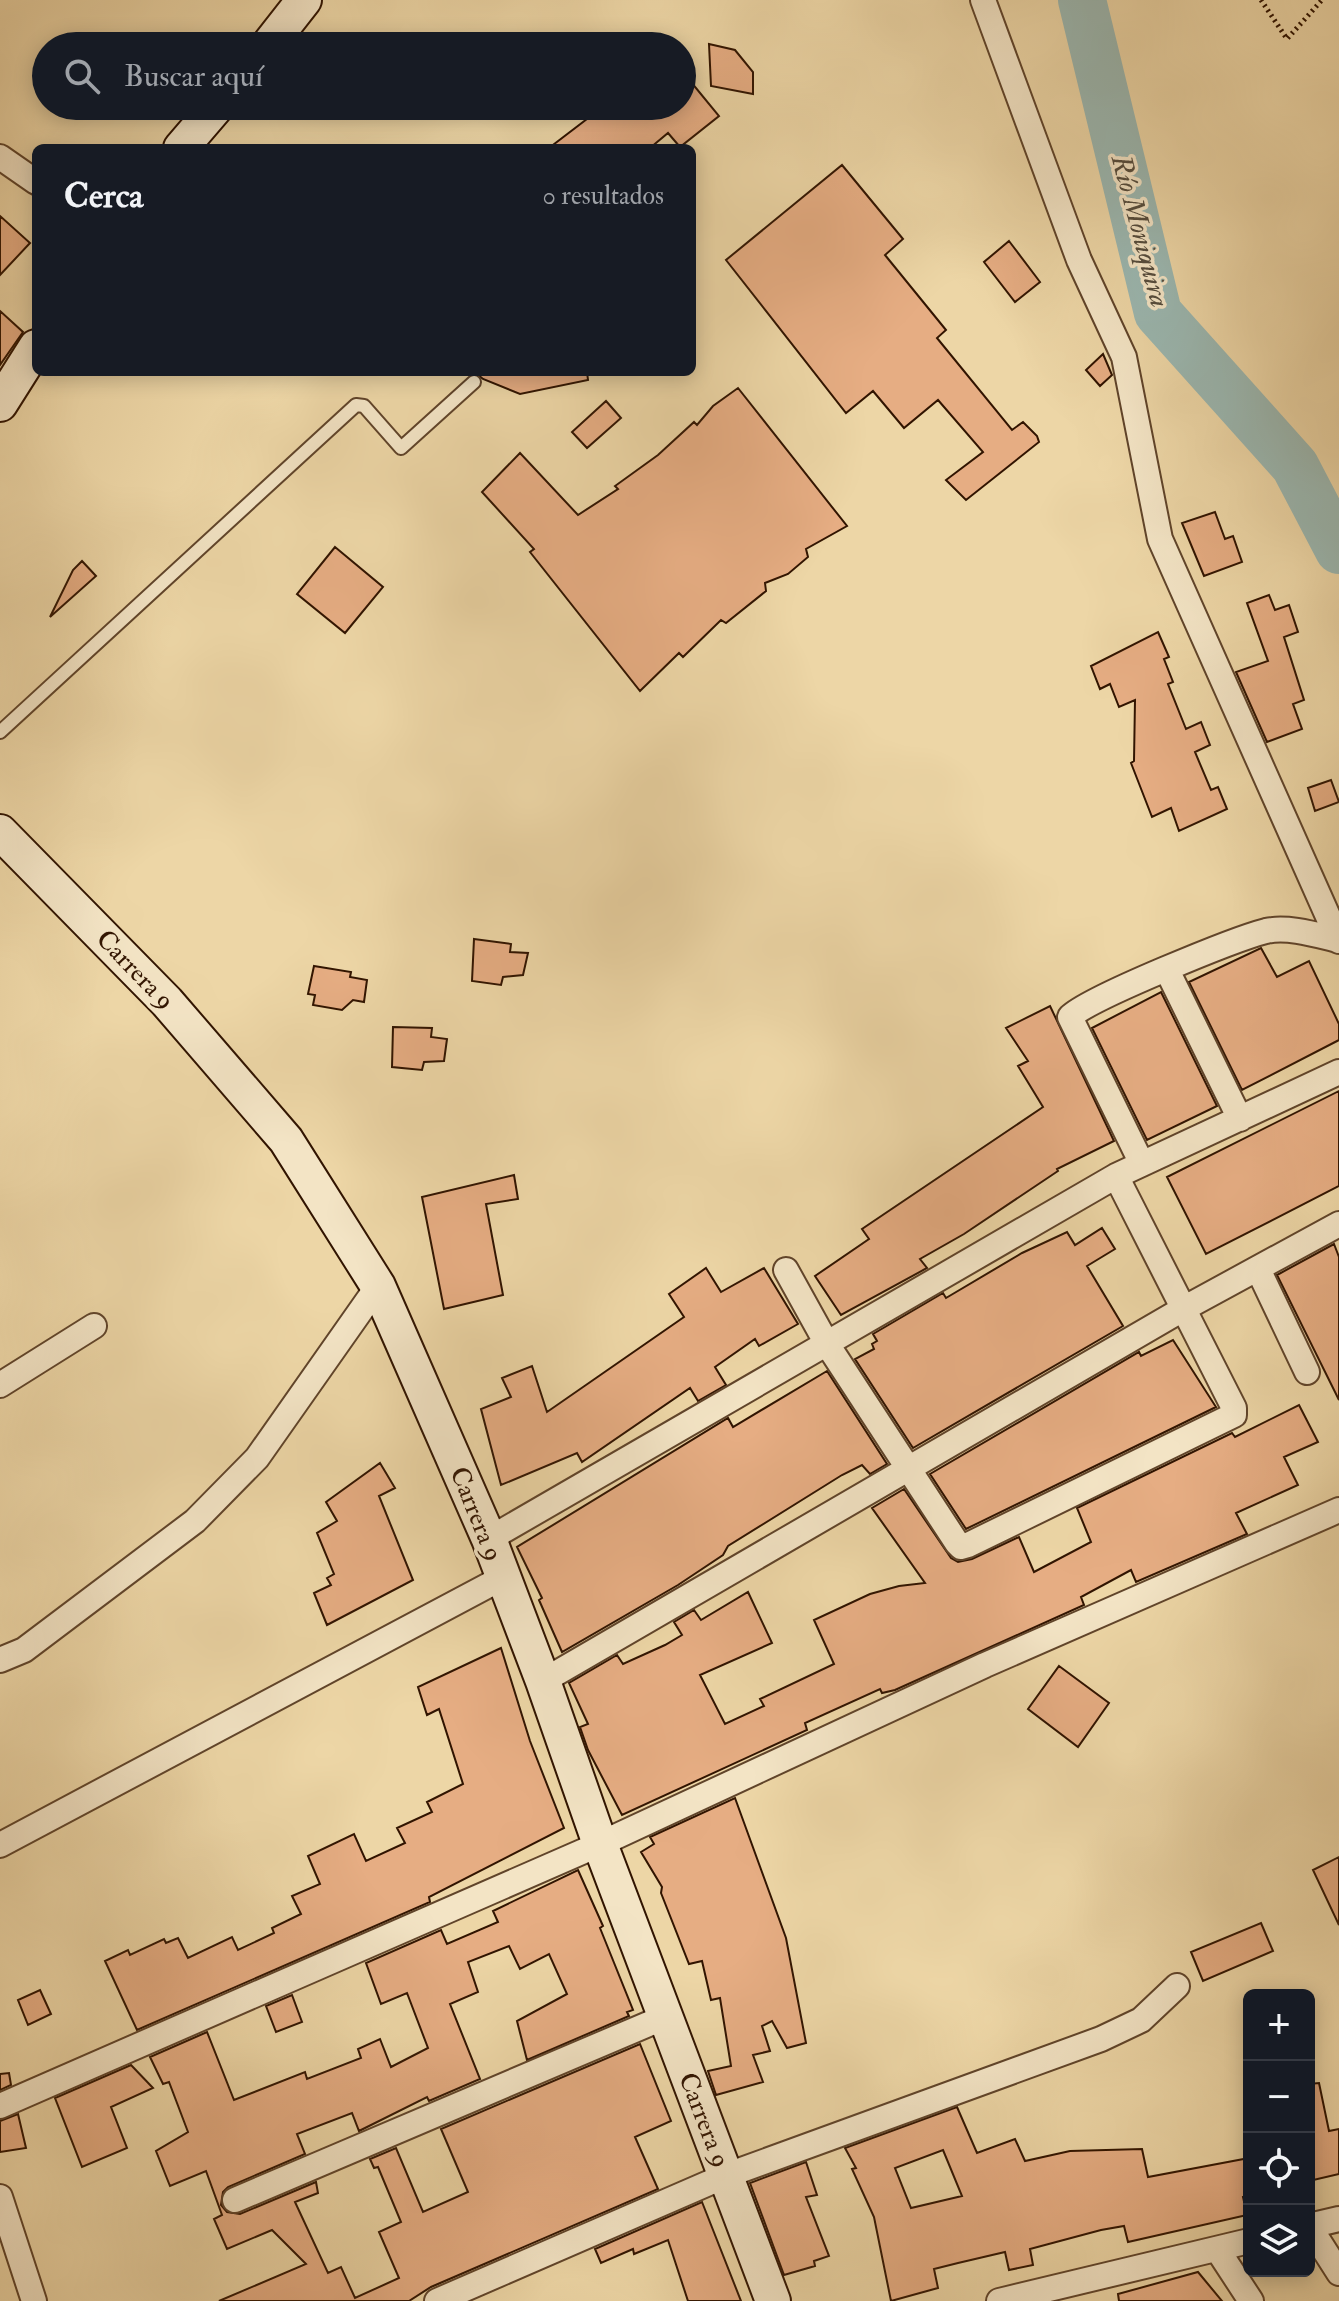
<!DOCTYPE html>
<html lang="es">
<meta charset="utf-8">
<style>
:root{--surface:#171b24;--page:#20242c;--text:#f1f3f6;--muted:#9ea1a6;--line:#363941}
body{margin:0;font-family:"IM FELL Double Pica",serif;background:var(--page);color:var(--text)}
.controls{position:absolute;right:24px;bottom:24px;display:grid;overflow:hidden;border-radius:12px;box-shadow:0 4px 20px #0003}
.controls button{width:72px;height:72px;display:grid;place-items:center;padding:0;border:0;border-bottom:2px solid var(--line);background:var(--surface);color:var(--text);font:40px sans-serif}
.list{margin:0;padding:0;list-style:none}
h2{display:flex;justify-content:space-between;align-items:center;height:104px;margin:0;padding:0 32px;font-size:34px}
h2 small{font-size:26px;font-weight:400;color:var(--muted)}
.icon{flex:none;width:44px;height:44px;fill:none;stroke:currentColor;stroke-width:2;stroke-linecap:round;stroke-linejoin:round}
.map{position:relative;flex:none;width:1339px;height:2301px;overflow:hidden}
.search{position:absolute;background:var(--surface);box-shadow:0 4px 20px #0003;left:32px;top:32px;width:664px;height:88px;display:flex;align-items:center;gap:20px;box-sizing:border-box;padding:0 28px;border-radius:44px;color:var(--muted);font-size:30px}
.panel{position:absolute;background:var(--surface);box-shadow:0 4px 20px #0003;left:32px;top:144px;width:664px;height:232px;border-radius:12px}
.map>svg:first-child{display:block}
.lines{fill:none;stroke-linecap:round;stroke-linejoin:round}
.river{stroke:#9bb7b0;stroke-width:48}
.building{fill:#e6ad83;stroke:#311400;stroke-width:2;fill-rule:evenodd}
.service-casing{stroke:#60442a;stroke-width:16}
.minor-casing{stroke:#60442a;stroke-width:28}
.secondary-casing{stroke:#311400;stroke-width:38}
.path{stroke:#311400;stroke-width:5;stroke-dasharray:2 4;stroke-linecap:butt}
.service{stroke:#f3e4c5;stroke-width:12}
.minor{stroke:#f3e4c5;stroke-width:24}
.secondary{stroke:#f3e4c5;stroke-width:34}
.labels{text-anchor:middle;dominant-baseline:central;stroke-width:7;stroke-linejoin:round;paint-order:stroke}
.street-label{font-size:26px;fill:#311400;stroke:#f3e4c5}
.water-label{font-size:28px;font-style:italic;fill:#564d3e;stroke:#f3e4c5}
</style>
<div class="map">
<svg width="1339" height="2301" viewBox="0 0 1339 2301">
<rect width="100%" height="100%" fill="#edd6a6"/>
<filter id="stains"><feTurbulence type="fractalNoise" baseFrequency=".0025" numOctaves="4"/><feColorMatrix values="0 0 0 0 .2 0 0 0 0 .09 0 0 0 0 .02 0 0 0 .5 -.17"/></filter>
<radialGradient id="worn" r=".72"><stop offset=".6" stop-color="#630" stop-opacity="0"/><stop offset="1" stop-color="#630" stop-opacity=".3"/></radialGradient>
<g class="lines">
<path class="river" d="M 1082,0 L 1158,313 L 1295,466 L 1339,550"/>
</g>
<path class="building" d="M 709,44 L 735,50 L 753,72 L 753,94 L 711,86 Z
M 682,71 L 719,116 L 680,147 L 668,133 L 650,148 L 549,148 L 604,106 L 682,106 Z
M 842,165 L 903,239 L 885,255 L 946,330 L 937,338 L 1012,430 L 1023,422 L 1037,436 L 1039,442 L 966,500 L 946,480 L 983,452 L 938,400 L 904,428 L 873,391 L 846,413 L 726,260 Z
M 0,216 L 30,243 L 0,275 Z
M 1009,241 L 1040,282 L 1015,302 L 984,262 Z
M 0,311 L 23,332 L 0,365 Z
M 1103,354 L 1112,375 L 1100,386 L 1086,370 Z
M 465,372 L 587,372 L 588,380 L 520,394 L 483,379 L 477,374 Z
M 738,388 L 847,526 L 806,549 L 808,557 L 788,574 L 765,583 L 766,591 L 726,623 L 721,620 L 683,657 L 679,653 L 640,691 L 530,552 L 534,549 L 482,492 L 520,453 L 578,515 L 618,489 L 615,486 L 658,455 L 694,422 L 697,425 L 713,406 Z
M 606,401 L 621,418 L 587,448 L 572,432 Z
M 1215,512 L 1225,539 L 1233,536 L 1242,562 L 1204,576 L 1182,523 Z
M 335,547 L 383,587 L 345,633 L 297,594 Z
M 82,561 L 96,576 L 50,617 L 73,570 Z
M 1269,595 L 1275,610 L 1289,605 L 1298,632 L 1284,637 L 1304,700 L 1293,704 L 1302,729 L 1267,742 L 1236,672 L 1268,661 L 1247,603 Z
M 1158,632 L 1169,657 L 1164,659 L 1173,682 L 1168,684 L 1186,729 L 1201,722 L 1210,745 L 1195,752 L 1211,790 L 1218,787 L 1227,809 L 1179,831 L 1171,808 L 1152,817 L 1131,763 L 1134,761 L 1135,700 L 1119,707 L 1110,684 L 1100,689 L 1091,666 Z
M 1331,780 L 1339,802 L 1315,811 L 1308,788 Z
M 474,939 L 511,944 L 510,952 L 528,953 L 523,975 L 503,977 L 501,985 L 472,981 Z
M 1261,948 L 1277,977 L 1309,961 L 1339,1024 L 1339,1040 L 1242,1090 L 1189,982 Z
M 314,966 L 351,972 L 350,977 L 367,980 L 364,1002 L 353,1000 L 342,1010 L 313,1005 L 315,995 L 308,994 Z
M 1161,992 L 1217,1106 L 1147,1140 L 1092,1028 Z
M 1050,1006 L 1114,1141 L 1057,1169 L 1058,1171 L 964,1234 L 920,1259 L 927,1268 L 841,1315 L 815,1276 L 869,1239 L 862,1229 L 1043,1107 L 1018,1066 L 1028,1061 L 1006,1028 Z
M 393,1027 L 432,1028 L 431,1037 L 447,1039 L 444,1061 L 424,1062 L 422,1070 L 392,1067 Z
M 1339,1091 L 1339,1186 L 1206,1254 L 1167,1177 Z
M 514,1175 L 518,1199 L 486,1204 L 503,1295 L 444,1309 L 422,1197 Z
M 1102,1228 L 1115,1249 L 1087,1266 L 1123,1326 L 913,1448 L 855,1359 L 874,1349 L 872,1344 L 877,1341 L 873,1334 L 943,1293 L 946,1298 L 1022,1253 L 1067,1232 L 1075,1245 Z
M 1334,1244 L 1339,1257 L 1339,1400 L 1277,1275 Z
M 706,1268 L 721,1292 L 764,1268 L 798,1324 L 759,1346 L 755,1339 L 715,1367 L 726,1385 L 698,1401 L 690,1388 L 582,1462 L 577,1453 L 501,1485 L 481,1409 L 511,1397 L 502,1378 L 532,1366 L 547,1412 L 684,1317 L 669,1294 Z
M 1173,1340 L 1216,1407 L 966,1529 L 930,1474 L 1139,1352 L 1141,1356 Z
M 827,1371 L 887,1464 L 870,1474 L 862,1465 L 842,1475 L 728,1546 L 723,1555 L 678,1585 L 562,1652 L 539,1600 L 542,1598 L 517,1547 L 728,1418 L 733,1427 Z
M 1299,1405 L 1318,1442 L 1284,1457 L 1298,1485 L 1236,1513 L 1247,1534 L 1136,1582 L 1131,1570 L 1081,1597 L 1084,1605 L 895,1690 L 882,1693 L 880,1689 L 805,1723 L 807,1730 L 622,1815 L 588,1750 L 580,1727 L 588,1724 L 569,1683 L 617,1655 L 623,1664 L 665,1645 L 682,1635 L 674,1622 L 694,1610 L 701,1620 L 748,1592 L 772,1643 L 700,1675 L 725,1724 L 764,1706 L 760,1699 L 834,1664 L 814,1620 L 870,1594 L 899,1586 L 925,1583 L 872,1508 L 904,1489 L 951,1558 L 958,1562 L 972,1559 L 1019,1537 L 1034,1572 L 1091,1542 L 1077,1508 L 1232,1433 L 1235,1437 Z
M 380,1463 L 395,1488 L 379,1496 L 413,1580 L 327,1625 L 314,1593 L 331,1585 L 327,1578 L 334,1574 L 317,1533 L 337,1521 L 326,1502 Z
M 501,1648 L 530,1741 L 564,1828 L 429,1897 L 430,1902 L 137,2030 L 105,1961 L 128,1950 L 130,1955 L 164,1939 L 166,1943 L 178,1938 L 188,1958 L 232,1937 L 238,1950 L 274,1933 L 272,1928 L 301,1914 L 292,1896 L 320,1884 L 308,1856 L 354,1834 L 366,1861 L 405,1843 L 397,1828 L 432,1812 L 427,1802 L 463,1784 L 439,1709 L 427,1715 L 418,1687 Z
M 1059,1666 L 1109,1703 L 1078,1747 L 1028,1709 Z
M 735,1798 L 786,1938 L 806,2043 L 787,2048 L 772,2021 L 762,2026 L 770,2051 L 753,2055 L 763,2082 L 716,2095 L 708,2071 L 731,2066 L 720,1998 L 711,2000 L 702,1961 L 689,1964 L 661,1893 L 662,1887 L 641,1852 L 654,1844 L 650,1837 Z
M 1339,1857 L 1339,1925 L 1313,1870 Z
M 578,1870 L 603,1926 L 600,1928 L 633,2010 L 627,2012 L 629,2016 L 527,2060 L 517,2021 L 567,1994 L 549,1954 L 520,1969 L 509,1946 L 468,1962 L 478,1992 L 450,2004 L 480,2079 L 429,2101 L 427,2097 L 359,2131 L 352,2113 L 297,2134 L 305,2154 L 228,2187 L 223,2192 L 221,2205 L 227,2212 L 240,2214 L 316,2182 L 318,2193 L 295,2202 L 328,2273 L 341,2267 L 355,2298 L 399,2278 L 379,2232 L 401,2222 L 378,2167 L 374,2168 L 370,2159 L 396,2148 L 423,2212 L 468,2192 L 441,2129 L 640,2044 L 671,2121 L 635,2137 L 658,2189 L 431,2287 L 409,2301 L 219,2301 L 306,2264 L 272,2230 L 227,2249 L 214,2219 L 222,2215 L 206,2171 L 170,2186 L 156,2151 L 188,2132 L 169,2082 L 163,2084 L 150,2057 L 207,2032 L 234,2100 L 305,2072 L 307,2079 L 361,2058 L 358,2049 L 380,2039 L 391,2067 L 428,2048 L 407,1993 L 381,2004 L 366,1963 L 441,1930 L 447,1944 L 498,1922 L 493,1911 Z
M 1261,1923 L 1273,1951 L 1203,1981 L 1191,1952 Z
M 40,1990 L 51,2014 L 28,2025 L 18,2000 Z
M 292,1995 L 302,2022 L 276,2032 L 266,2006 Z
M 131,2065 L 153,2088 L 111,2107 L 127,2148 L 82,2167 L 55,2098 Z
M 9,2073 L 11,2085 L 0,2090 L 0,2074 Z
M 1319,2083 L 1329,2131 L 1339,2129 L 1339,2174 L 1309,2181 L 1309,2084 Z
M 957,2107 L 977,2153 L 1015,2139 L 1025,2161 L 1070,2151 L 1142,2149 L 1148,2177 L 1249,2158 L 1249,2195 L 1243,2197 L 1247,2215 L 1128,2242 L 1124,2226 L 1101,2230 L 1030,2249 L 1033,2265 L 1009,2270 L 1005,2252 L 958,2263 L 934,2269 L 938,2288 L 891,2301 L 874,2217 L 852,2169 L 856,2168 L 845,2148 ZM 943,2150 L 962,2196 L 911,2208 L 895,2168 Z
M 18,2114 L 26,2148 L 0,2152 L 0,2121 Z
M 806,2162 L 817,2195 L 806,2197 L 829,2256 L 814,2261 L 815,2266 L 784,2275 L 750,2183 Z
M 702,2202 L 741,2301 L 688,2301 L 668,2240 L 634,2254 L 633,2249 L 601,2263 L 595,2249 Z
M 1198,2272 L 1222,2301 L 1119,2301 L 1118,2294 Z"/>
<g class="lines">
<g class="service-casing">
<path id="service" d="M 0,732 L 356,405 L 364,406 L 401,448 L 474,382"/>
</g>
<g class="minor-casing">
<path id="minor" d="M 983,0 L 1079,260 L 1124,357 L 1160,539 L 1339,941
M 0,157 L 36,182
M 1167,970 L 1240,1119
M 1142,1164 L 1070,1017 C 1089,998 1235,939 1266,931 C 1288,926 1317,935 1338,940
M 1258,1269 L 1307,1372
M 786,1270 L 827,1344 L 957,1543 L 961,1547 L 968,1545 L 1234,1415 L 1234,1408 L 1116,1176
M 0,1385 L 94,1326
M 489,1539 L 1116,1176 L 1339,1072
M 0,1660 L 24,1650 L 195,1521 L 257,1458 L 378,1286
M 543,1681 L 1183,1309 L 1339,1224
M 0,1845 L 502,1578
M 0,2106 L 600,1844 L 985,1665 L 1339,1510
M 0,2197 L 34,2301
M 235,2200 L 665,2017
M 1339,2219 L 1309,2226 L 1339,2273
M 1217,2249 L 1251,2301
M 437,2301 L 725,2176 L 1101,2039 L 1141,2020 L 1177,1986
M 999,2301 L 1249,2241"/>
</g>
<g class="secondary-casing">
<path id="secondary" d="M 268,46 L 304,0
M 181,148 L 217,106
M 0,404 L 36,347
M 0,832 L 167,1002 L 286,1140 L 378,1286 L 489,1539 L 543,1681 L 600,1844 L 773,2301"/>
</g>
<path class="path" d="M 1261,0 L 1287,39 L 1322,0"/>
<use href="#service" class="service"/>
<use href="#minor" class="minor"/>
<use href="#secondary" class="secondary"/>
</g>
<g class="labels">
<g class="street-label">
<text transform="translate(135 970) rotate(46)">Carrera 9</text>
<text transform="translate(476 1514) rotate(68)">Carrera 9</text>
<text transform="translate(704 2120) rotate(69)">Carrera 9</text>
</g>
<g class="water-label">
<text transform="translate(1140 231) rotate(75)">Río Moniquira</text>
</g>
</g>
<rect width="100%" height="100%" filter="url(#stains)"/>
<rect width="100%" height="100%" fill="url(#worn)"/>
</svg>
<div class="controls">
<button>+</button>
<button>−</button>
<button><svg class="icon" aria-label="locate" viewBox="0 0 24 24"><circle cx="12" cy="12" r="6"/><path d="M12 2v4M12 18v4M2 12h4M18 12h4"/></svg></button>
<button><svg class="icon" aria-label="layers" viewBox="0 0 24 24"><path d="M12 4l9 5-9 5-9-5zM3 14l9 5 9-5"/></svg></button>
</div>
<div class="search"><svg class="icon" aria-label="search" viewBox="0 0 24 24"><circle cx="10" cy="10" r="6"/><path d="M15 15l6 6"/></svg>Buscar aquí</div>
<section class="panel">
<h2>Cerca<small>0 resultados</small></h2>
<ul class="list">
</ul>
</section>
</div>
